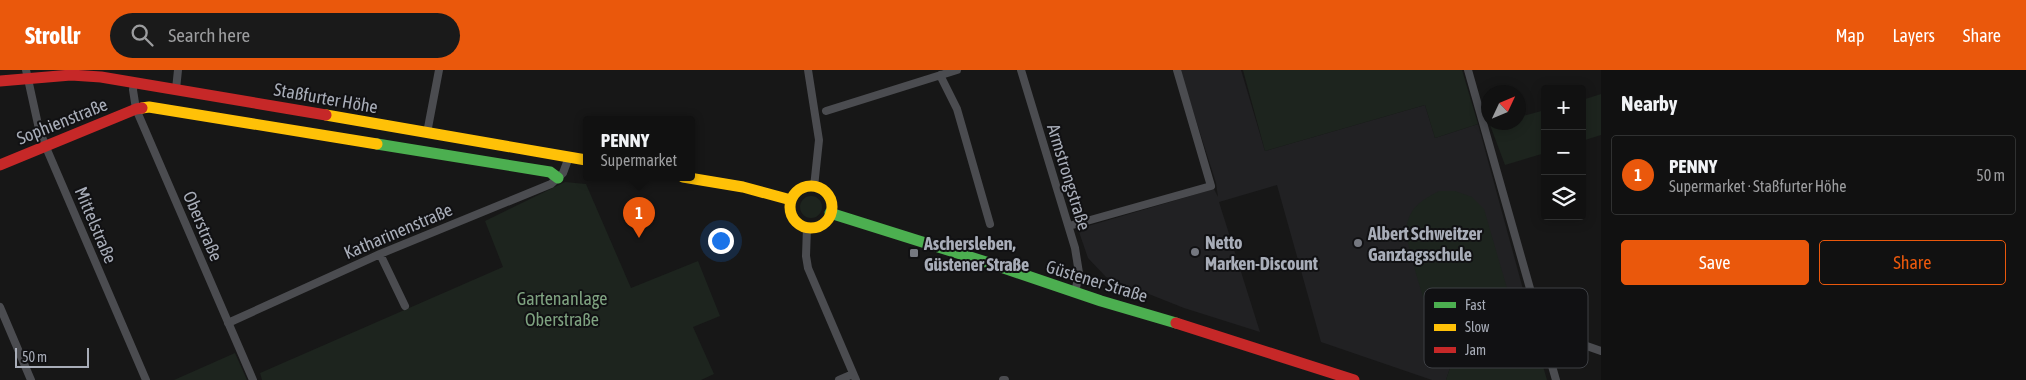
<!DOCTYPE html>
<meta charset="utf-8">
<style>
:root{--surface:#111;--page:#1a1a1a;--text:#f1f3f6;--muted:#9c9d9f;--line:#303131;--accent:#ea580c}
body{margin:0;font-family:"Asap Condensed",sans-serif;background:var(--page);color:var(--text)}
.controls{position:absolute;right:15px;top:15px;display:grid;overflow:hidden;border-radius:5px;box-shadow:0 2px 12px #0003}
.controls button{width:45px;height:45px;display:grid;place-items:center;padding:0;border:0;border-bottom:1px solid var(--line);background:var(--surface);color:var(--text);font:25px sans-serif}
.compass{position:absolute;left:1481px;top:15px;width:45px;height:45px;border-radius:50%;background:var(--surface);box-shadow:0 2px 12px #0003;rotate:46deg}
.scale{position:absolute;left:15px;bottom:12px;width:74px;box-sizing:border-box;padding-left:5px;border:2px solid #a8adb8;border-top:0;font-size:14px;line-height:18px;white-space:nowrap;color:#a8adb8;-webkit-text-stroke:4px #111113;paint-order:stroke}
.you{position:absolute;left:720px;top:170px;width:18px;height:18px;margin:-12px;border:4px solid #fff;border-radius:50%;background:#1a73e8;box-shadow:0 0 0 8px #1a73e833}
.badge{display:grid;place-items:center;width:32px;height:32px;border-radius:50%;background:var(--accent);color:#fff;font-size:16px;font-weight:700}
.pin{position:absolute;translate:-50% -41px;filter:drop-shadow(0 1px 2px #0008)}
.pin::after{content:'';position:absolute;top:26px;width:18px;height:15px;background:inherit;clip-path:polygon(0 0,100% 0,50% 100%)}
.popup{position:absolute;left:583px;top:46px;width:112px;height:65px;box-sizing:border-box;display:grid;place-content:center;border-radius:5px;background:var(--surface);filter:drop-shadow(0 1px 4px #0005);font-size:16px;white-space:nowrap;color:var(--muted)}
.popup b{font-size:19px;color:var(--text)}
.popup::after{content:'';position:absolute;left:50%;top:100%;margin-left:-10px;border:10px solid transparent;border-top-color:var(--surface)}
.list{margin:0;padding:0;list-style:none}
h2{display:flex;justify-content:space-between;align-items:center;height:65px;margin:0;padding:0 20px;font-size:21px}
h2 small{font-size:16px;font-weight:400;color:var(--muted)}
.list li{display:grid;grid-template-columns:32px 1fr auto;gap:15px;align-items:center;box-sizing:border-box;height:80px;margin:0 10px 10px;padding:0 10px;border:1px solid var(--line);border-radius:5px}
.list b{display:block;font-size:19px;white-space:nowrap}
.list p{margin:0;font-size:16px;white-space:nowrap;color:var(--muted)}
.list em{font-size:16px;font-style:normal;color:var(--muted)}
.actions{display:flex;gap:10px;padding:15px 20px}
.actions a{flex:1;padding:11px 0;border:1px solid var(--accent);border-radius:5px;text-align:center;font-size:18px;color:var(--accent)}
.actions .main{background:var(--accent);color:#fff}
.icon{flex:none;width:28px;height:28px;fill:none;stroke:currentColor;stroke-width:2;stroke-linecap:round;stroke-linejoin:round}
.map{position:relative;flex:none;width:1601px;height:310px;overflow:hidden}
header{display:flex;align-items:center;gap:30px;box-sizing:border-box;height:70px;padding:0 25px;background:var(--accent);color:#fff}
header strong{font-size:24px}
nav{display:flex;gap:28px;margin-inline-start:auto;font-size:18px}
.search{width:350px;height:45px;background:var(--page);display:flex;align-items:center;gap:12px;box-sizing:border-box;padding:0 18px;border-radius:28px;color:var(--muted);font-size:19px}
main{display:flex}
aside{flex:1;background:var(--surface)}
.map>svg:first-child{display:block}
.built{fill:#212123}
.green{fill:#1d241e}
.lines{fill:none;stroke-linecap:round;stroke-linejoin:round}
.street{stroke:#4b4c50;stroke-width:8}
.fast{stroke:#4caf50;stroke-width:11}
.slow{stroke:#ffc107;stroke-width:11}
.jam{stroke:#c62828;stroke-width:11}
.poi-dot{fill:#757880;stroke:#111113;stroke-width:2}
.labels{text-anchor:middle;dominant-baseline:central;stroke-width:4;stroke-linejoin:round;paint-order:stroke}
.street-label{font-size:18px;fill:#a8adb8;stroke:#111113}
.poi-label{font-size:18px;font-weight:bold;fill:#a8adb8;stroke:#111113;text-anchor:start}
.park-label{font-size:18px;fill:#7fa381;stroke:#111113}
.key{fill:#111113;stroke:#3e4045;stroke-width:1}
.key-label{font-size:14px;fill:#a8adb8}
</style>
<header>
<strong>Strollr</strong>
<div class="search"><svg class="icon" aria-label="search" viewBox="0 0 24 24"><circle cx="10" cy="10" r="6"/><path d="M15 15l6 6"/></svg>Search here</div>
<nav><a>Map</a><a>Layers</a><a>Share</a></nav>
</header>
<main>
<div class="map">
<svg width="1601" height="310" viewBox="0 0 1601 310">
<rect width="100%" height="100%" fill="#171717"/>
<path class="built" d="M 1180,0 L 1241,0 L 1265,81 L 1425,35 L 1435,68 L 1478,54 L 1527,234 L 1534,265 L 1500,276 L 1456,280 L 1446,310 L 1432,310 L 1321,272 L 1277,115 L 1219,132 L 1260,262 L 1184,238 L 1106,207 L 1088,188 L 1078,159 L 1214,119 L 1218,127 L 1216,113 Z"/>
<path class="green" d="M 1243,0 L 1462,0 L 1478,54 L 1435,68 L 1425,35 L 1265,81 Z
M 1601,24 L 1601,65 L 1582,71 L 1582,30 Z
M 1545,40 L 1545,83 L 1505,95 L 1490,55 L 1500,53 L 1518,52 L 1519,47 Z
M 565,112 L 586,114 L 631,218 L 698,191 L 720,246 L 693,257 L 714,304 L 701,310 L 262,310 L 260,303 L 503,197 L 485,151 Z
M 1439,121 L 1455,121 L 1472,127 L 1484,139 L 1511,232 C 1508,242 1504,255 1495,262 C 1474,278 1447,272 1432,251 C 1427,245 1407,173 1406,163 C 1405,159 1408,150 1410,145 C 1416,133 1428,127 1439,121 Z
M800 137a11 11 0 1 1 22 0a11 11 0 1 1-22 0Z
M 1534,265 L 1547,310 L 1446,310 L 1456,280 L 1500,276 Z
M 235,283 L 247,310 L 174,310 Z"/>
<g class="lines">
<path class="street" d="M 26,0 L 39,59 L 45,75 L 146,310
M 808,0 L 819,70 L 814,117
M 1021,0 L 1075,178 L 1079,203 L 1075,223
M 1468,0 L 1556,310
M 940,5 L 957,39 L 990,154
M 134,12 L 133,20 L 136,39 L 253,310
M 176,19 L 178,0
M 826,41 L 957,0
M 427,63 L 439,0
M 1069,156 L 1211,116 L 1177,0
M 807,157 L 806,186 L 808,198 L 856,310
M 380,184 L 405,236
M 0,237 L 31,310
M 228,253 L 380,184 L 551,114 L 563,103 L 569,87
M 1545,270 L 1561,267 L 1601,281
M 839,310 L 853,304
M 1003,310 L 1005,310"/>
<path class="fast" d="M 377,74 L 550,102 L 558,108
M 830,143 L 986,192 L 1101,231 L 1176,253"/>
<path class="slow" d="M 142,38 L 149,37 L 377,74
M 326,45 L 586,90
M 683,107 L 743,117 L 791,130
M790 137a21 21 0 1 1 42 0a21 21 0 1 1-42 0Z"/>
<path class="jam" d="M 0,11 L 71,5 L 101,7 L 326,45
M 0,95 L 136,39 L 142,38
M 1176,253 L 1354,310"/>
</g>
<g class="poi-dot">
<circle cx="1358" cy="173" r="5"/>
<circle cx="1195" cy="182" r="5"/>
<rect x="909" y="178" width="10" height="10" rx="2.5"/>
</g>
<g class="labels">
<g class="street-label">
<text transform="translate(326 28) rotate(10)">Staßfurter Höhe</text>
<text transform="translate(62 51) rotate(-22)">Sophienstraße</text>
<text transform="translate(1069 107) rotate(73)">Armstrongstraße</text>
<text transform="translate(96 155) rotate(67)">Mittelstraße</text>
<text transform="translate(203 156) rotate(67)">Oberstraße</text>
<text transform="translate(398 161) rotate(-23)">Katharinenstraße</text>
<text transform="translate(1097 211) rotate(17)">Güstener Straße</text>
</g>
<g class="poi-label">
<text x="1368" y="163">Albert Schweitzer<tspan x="1368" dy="21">Ganztagsschule</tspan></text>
<text x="1205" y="172">Netto<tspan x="1205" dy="21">Marken-Discount</tspan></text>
<text x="924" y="173">Aschersleben,<tspan x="924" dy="21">Güstener Straße</tspan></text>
</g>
<g class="park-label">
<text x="562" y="228">Gartenanlage<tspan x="562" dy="21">Oberstraße</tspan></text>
</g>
</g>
<rect x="1424" y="218" width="164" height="80" rx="8" class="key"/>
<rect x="1434" y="232" width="22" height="6" fill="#4caf50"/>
<rect x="1434" y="254" width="22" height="7" fill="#ffc107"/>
<rect x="1434" y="277" width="22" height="6" fill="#c62828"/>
<g class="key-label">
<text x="1465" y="240">Fast</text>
<text x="1465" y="262">Slow</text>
<text x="1465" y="285">Jam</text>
</g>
</svg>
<div class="controls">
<button>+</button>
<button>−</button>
<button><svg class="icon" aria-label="layers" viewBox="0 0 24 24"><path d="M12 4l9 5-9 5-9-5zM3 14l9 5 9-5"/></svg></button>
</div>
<svg class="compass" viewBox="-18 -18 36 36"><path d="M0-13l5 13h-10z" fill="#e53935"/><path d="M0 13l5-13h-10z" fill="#9c9d9f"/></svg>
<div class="scale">50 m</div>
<div class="you"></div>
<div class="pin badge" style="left:639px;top:168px">1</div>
<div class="popup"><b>PENNY</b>Supermarket</div>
</div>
<aside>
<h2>Nearby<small></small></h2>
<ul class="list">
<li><span class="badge">1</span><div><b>PENNY</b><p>Supermarket · Staßfurter Höhe</p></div><em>50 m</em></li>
</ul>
<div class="actions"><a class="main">Save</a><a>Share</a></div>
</aside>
</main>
